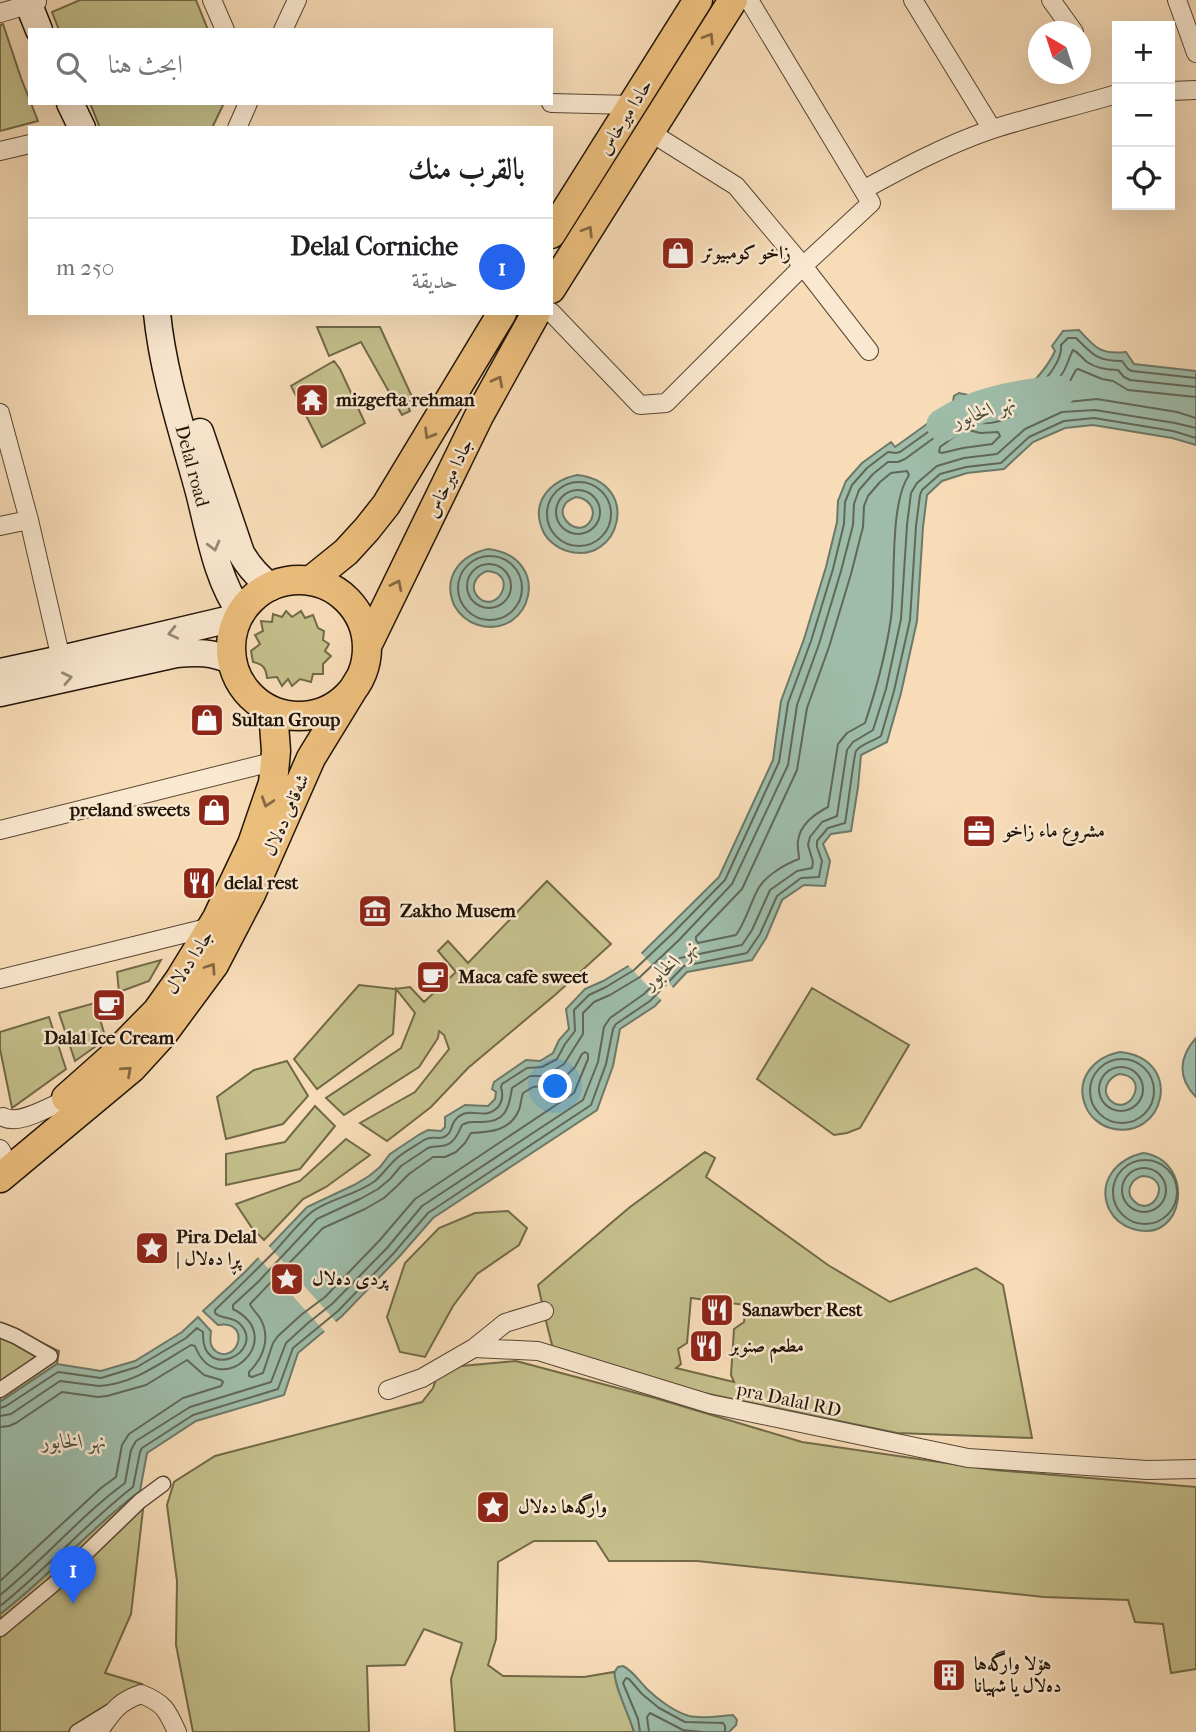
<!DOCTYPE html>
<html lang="ar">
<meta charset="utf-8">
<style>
:root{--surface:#fff;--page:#f2f2f2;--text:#202124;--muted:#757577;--line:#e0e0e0;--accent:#2563eb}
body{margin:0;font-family:"IM FELL French Canon",Amiri,serif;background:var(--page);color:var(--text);direction:rtl}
.controls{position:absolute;right:21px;top:21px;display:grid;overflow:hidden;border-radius:0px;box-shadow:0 7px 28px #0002}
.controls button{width:63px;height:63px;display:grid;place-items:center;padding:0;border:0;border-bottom:2px solid var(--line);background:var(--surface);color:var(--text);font:35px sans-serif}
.compass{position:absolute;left:1028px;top:21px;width:63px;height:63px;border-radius:50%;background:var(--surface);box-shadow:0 7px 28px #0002;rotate:321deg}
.you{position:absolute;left:556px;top:1087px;width:24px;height:24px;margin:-18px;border:5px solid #fff;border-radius:50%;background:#1a73e8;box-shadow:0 0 0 10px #1a73e833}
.badge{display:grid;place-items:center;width:46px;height:46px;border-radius:50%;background:var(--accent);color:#fff;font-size:23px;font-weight:700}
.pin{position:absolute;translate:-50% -58px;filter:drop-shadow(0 2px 4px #0008)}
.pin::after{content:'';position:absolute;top:37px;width:24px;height:21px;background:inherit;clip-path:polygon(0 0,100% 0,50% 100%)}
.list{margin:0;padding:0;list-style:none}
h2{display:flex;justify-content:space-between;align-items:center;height:91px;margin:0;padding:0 28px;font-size:30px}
h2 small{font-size:23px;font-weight:400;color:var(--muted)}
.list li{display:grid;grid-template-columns:46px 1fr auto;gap:21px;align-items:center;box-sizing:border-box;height:98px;padding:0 28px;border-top:2px solid var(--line)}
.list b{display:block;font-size:26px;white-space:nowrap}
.list p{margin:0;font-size:23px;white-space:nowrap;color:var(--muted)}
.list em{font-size:23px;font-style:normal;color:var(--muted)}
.icon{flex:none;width:38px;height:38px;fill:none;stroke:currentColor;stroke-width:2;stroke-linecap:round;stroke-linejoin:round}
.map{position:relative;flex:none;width:1196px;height:1732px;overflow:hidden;direction:ltr}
.search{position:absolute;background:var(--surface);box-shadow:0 7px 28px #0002;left:28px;top:28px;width:525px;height:77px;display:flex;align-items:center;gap:18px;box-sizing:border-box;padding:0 24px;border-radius:0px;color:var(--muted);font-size:26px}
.panel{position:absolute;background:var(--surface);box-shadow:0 7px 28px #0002;left:28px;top:126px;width:525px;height:189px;border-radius:0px;direction:rtl}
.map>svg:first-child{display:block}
.green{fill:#c3be8a;stroke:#726948;stroke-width:2;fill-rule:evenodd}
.water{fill:#9ebca9;stroke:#6c7968;stroke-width:2;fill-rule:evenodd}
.pier{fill:#f7dcb7}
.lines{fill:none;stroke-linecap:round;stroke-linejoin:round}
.shore{stroke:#606858;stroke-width:2}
.river{stroke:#9ebca9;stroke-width:33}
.pedestrian-casing{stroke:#564633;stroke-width:17}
.minor-casing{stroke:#564633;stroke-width:20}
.secondary-casing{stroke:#211407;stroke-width:29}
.primary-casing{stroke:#211407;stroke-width:31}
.pedestrian{stroke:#fae8d0;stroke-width:14}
.minor{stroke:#fae8d0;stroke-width:18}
.secondary{stroke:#fae8d0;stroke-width:26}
.primary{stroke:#ecbe7c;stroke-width:28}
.oneway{stroke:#866942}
.oneway2{stroke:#988976}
.labels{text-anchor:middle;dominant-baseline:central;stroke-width:5;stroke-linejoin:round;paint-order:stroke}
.street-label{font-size:19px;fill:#211407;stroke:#fae8d0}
.poi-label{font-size:19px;font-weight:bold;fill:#211407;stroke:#fae8d0;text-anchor:start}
.water-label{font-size:21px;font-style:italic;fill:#4d4f40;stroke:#fae8d0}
</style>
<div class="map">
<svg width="1196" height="1732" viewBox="0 0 1196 1732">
<rect width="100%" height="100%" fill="#f7dcb7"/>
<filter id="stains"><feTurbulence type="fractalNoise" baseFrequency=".00286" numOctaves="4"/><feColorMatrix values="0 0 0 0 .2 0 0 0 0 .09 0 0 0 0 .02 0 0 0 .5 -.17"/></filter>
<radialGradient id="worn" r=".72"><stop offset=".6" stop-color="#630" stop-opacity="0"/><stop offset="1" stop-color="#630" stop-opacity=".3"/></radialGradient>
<path class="green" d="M 80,0 L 196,0 L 208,30 L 59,30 L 52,12 Z
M 3,24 L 21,78 L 38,121 L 0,131 L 0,25 Z
M 90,103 L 224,103 L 212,128 L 100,128 Z
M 317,327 L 380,327 L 413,399 L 407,404 L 410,411 L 402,415 L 361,342 L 329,356 Z
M 334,361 L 340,369 L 365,423 L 322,447 L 291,386 Z
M 286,611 L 292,617 L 301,611 L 305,618 L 313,615 L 318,628 L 324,631 L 323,640 L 329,644 L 325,651 L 331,656 L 323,664 L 323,674 L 313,674 L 311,682 L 300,679 L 292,686 L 288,679 L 282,686 L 277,677 L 267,678 C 266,668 263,664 253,662 L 251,651 L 260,644 L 255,635 L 263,631 L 261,621 L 272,622 L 273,614 L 282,617 Z
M 547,881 L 611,944 L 555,995 L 468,1068 L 431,1107 L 387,1141 L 360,1123 L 415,1092 L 449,1049 L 444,1035 L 439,1031 L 438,1038 L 419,1067 L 344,1115 L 326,1098 L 401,1048 L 415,1013 L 396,989 L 393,1034 L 317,1089 L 294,1059 L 359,985 L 395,989 L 410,987 L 424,1002 L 456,972 L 438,951 L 448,941 L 468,963 Z
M 161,960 L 149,981 L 119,992 L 117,972 Z
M 812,988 L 909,1045 L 860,1128 L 847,1133 L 834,1135 L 757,1079 Z
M 95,1003 L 106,1039 L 75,1061 L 59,1013 Z
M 49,1017 L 66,1069 L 12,1108 L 0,1049 L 0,1032 Z
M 287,1061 L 308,1096 L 283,1124 L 226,1139 L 217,1097 L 254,1070 Z
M 315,1106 L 335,1126 L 300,1169 L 226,1185 L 226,1154 L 285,1142 Z
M 346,1139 L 370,1155 L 326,1187 L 303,1199 L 264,1240 L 252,1228 L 236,1204 L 300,1181 Z
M 705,1152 L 715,1158 L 706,1177 L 828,1265 L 890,1302 L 976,1268 L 1003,1285 L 1032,1438 L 897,1433 L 699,1392 L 553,1349 L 547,1325 L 538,1285 L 630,1207 ZM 691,1298 L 746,1305 L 744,1322 L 734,1329 L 731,1375 L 734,1382 L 676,1368 L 681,1364 L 678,1349 L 687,1343 Z
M 508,1211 L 527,1228 L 519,1245 L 477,1274 L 453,1306 L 425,1357 L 400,1352 L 387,1317 L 405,1263 L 439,1228 L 475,1213 Z
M 0,1323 L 59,1351 L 57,1364 L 0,1402 Z
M 516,1361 L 655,1398 L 802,1442 L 994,1470 L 1196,1487 L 1196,1669 L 1171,1673 L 1163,1624 L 1135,1622 L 1128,1600 L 1044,1597 L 697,1561 L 609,1561 L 596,1541 L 534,1541 L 498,1562 L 496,1639 L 488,1665 L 503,1676 L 584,1677 L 614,1672 L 634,1732 L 455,1732 L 451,1679 L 462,1643 L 424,1629 L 405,1665 L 367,1666 L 369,1732 L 193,1732 L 176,1645 L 177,1581 L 167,1505 L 174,1482 L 215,1456 L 422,1402 L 433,1388 L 440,1368 Z
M 140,1491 L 145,1492 L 131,1614 L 105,1673 L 142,1684 L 141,1694 L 74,1732 L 0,1732 L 0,1614 C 50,1576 90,1528 140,1491 Z"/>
<path class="water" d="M 1079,330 C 1095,348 1101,355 1126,352 L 1134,364 L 1196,371 L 1196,445 L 1172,438 L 1093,425 L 1065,428 L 1033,442 L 1004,469 L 967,473 L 942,481 L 927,495 L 923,527 L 917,621 L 901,693 L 887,742 L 861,755 L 858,787 L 851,831 L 831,834 L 823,844 L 830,861 L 825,886 L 804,885 L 782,900 L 766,938 L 752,960 L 687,972 L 655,1006 L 620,1029 L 613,1066 L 597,1110 L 433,1218 L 398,1258 L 342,1316 L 298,1353 L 284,1395 L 196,1421 L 147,1453 L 140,1491 C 90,1528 50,1576 0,1614 L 0,1402 L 57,1364 L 101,1371 L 135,1361 L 182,1332 L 198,1317 L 211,1331 C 210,1339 209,1347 217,1352 C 238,1364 252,1320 218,1325 L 203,1311 L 246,1271 L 307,1207 L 354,1185 L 369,1176 L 380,1167 L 390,1154 L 420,1134 L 428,1130 L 441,1131 L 445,1127 L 445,1117 L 465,1105 L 488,1106 L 495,1099 L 496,1092 L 492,1089 L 494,1082 L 526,1060 L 540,1061 L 553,1053 L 559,1040 L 569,1029 L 566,1009 L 585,989 L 603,981 L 630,965 L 719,877 L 773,760 L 781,701 L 804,639 L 826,567 L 837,522 L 838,501 L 846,481 L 862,463 L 891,442 L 895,447 L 952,406 L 954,396 L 959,393 L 968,395 L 981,407 C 991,406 1000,405 1009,401 C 1026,392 1047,369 1055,351 L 1052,346 L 1063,331 Z
M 577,475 C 643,482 620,567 567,551 C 557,548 547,540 543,531 C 530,502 550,481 577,475 ZM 576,497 C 587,498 597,508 591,520 C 578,543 544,508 576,497 Z
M 488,549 C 554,557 532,640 478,625 C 468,622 459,614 454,605 C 442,576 461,555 488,549 ZM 487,571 C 520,573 497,616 478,597 C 469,587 476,575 487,571 Z
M 1196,1038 L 1196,1097 C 1177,1078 1179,1057 1196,1038 Z
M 1120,1052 C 1186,1059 1164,1143 1110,1128 C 1100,1125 1090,1117 1086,1107 C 1074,1079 1094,1057 1120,1052 ZM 1119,1074 C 1152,1076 1129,1119 1110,1100 C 1101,1090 1108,1078 1119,1074 Z
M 1143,1153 C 1196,1160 1186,1245 1133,1229 C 1123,1226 1114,1219 1109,1209 C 1097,1181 1117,1159 1143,1153 ZM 1142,1176 C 1175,1177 1153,1220 1134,1201 C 1124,1191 1132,1179 1142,1176 Z
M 623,1666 C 633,1671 639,1681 647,1689 C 657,1699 675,1712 689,1716 C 702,1719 719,1716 733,1715 L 737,1720 L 736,1725 L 729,1732 L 634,1732 C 631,1720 612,1681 615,1672 C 615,1670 617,1669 618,1667 Z"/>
<path class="pier" d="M 639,951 L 675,990 L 663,1002 L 626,963 Z
M 267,1244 L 338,1324 L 326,1333 L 256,1255 Z"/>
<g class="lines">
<path class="shore" d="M 1196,397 L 1128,390 L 1113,381 L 1102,379 L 1078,369 L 1076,370 L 1070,381 L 1053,399 L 1057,403 L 1097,399 L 1177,412 L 1196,418
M 965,429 L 980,433 L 998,432 L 1000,436 L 992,444 L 963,448 L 942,453 L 939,452 L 940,447 Z
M 907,471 L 909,475 C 889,504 896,581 891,618 C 886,653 876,690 865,723 L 847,733 L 838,744 L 828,807 C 815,814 800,824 798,841 C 797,847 799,853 799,859 C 785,864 765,876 758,889 C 750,904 746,921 736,935 L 698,943 L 696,940 L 696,937 L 742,889 L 797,770 L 807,708 L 829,647 L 851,574 L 863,527 L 864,506 L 868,496 L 880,482 L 891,473 Z
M547 514a32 32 0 1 1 64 0a32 32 0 1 1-64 0Z
M556 512a22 22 0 1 1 44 0a22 22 0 1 1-44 0Z
M458 588a32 32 0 1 1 64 0a32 32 0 1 1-64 0Z
M467 586a22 22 0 1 1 44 0a22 22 0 1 1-44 0Z
M 585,1052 L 588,1054 L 588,1059 L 574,1093 L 415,1199 L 379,1241 L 325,1297 L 301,1315 L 278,1336 L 273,1343 L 263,1373 L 252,1377 L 249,1376 L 249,1372 C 264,1357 271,1337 260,1318 C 256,1312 252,1309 250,1304 L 323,1228 L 365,1209 L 384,1198 L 397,1186 L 409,1174 L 433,1157 L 445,1157 L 456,1152 L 465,1143 L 471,1133 C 491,1132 510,1131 519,1110 C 521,1105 521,1098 523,1093 L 533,1087 L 551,1085 L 568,1074 L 575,1067 L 582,1054 Z
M1090 1091a32 32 0 1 1 64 0a32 32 0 1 1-64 0Z
M1099 1089a22 22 0 1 1 44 0a22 22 0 1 1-44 0Z
M1113 1192a32 32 0 1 1 64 0a32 32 0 1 1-64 0Z
M1122 1190a22 22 0 1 1 44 0a22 22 0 1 1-44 0Z
M 0,1408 L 6,1406 L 58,1372 L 101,1378 L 137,1367 L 186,1338 L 197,1328 L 203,1332 C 201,1384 267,1352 240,1324 C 233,1316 222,1320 215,1313 L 215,1310 C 236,1290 256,1270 276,1250 C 286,1239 301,1220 313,1211 C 332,1198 356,1195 375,1181 C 383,1174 389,1165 397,1158 C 405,1151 415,1146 424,1140 C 432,1135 437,1140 444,1137 C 455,1132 448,1121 463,1114 C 476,1109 485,1120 498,1107 C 503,1101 503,1094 501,1087 L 502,1084 L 527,1068 L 542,1067 L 557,1059 L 565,1044 L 575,1031 L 574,1010 L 589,995 L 606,987 L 634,970 L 673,933 L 725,880 L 779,762 L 788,703 L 811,641 L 833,569 L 844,524 L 845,502 L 852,485 L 867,468 L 888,452 L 896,453 L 900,452 L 956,412 L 962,402 C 968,404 973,412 979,414 C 1007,421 1064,373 1061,345 L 1068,338 L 1076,338 C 1093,355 1097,361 1122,361 L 1128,369 L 1132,371 L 1196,378
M 0,1416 L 11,1414 L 60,1381 L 99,1386 C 134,1384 162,1362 191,1345 L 195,1346 C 217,1404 291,1339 233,1309 L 233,1305 L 258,1282 L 317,1219 L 360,1199 L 378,1189 L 390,1179 L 401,1166 L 428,1148 C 432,1146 437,1147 441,1146 C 453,1146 458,1134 462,1125 C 469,1121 472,1122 480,1122 C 505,1123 509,1109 512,1088 L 530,1076 L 545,1076 L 564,1064 L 583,1034 L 583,1013 L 594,1002 L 610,995 L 640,977 L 679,940 L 732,884 L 788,765 L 797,705 L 819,644 L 841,571 L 853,525 L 854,504 L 859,490 L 873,474 L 888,462 L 898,462 L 905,459 L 964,416 C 969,418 974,422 979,423 C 1007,427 1046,396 1062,374 C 1067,367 1069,357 1073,350 C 1079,353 1082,358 1087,362 C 1096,368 1108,370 1118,370 L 1124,377 L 1130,380 L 1196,387
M 0,1427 L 9,1426 L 16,1423 L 62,1392 L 98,1397 L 107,1396 L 146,1385 L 187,1360 L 204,1375 L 221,1380 L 223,1382 L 221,1386 L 183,1398 L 129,1434 L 122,1445 L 116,1477 L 101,1488 L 0,1581
M 0,1595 C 44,1560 80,1516 125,1483 L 131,1450 L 136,1441 L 190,1407 L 271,1382 L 286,1343 L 308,1323 L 332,1304 L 387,1248 L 422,1206 L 583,1100 L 598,1062 L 604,1027 L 610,1018 L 644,994 L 680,958 L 742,945 L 752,930 L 770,890 L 797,871 L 812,868 L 813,862 L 808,845 L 810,837 L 822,822 L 837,816 L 847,750 L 853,742 L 873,730 L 886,689 L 901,619 L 907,525 L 911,493 L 917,483 L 937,466 L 964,458 L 997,454 L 1025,429 L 1062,412 L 1095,410 L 1175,423 L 1196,428
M 0,1606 C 47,1569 86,1523 133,1487 L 140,1452 L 142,1448 L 193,1415 L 278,1389 L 293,1348 L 338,1311 L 393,1254 L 428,1213 L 591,1105 L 606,1064 L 613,1029 L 616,1024 L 650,1001 L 684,966 L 747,953 L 760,934 L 777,896 L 801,878 L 819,877 L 822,861 L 817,847 L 817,841 L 828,828 L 845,823 C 847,814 854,754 856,751 C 861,744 874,741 881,736 L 894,691 L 910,620 L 916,526 L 920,495 L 922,490 L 940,474 L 966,467 L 1001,463 L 1029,437 L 1064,421 L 1094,418 L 1173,431 L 1196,438
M 640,1732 L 638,1719 L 623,1683 L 626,1678 L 629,1679 L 642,1694 L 659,1708 L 685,1722 L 723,1723 L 725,1726 L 725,1732
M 649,1732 L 647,1717 L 650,1713 L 683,1730 L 702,1732"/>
<path class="river" d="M 943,425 C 976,403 1019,396 1058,392"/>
<g class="pedestrian-casing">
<path id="pedestrian" d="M 0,1330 L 15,1336 L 50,1356 L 0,1390
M 0,1629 L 54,1584 L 140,1501 L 163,1484
M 77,1732 L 111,1711"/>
</g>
<g class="minor-casing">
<path id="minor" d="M 212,0 L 225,30
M 913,0 L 992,129
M 1051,0 L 1074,32
M 1177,0 L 1196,53
M 0,13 L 37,2
M 283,30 L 297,0
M 1170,91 L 1196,90
M 551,103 L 632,105
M 237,128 L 248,103
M 650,132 L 736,186 L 803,266 L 869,351
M 0,151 L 30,144
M 863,190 C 905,167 948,144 993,129 C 1034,116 1076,106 1117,94
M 551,312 L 640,405 L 666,403 L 803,266 L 871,203 L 749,0
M 0,413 L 29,520 L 61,659
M 0,526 L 29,520
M 0,830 L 276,761
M 0,979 L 211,927
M 3,1117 C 18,1125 45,1109 59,1103
M 0,1149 L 2,1152
M 474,1348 L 505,1323 L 544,1311
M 388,1390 L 422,1378 L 474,1348 L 538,1351 L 710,1404 L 968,1458 L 1147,1470 L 1196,1469
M 98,1732 C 113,1712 116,1703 141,1694 C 164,1703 167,1710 177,1732"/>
</g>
<g class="secondary-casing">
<path id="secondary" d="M 27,0 L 39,30
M 70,103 L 82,128
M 157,313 C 163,374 183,433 199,492 C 209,531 217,581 241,613
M 200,432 L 241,553 C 249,567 258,577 271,587
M 0,672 L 61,659 L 239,617
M 0,693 L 176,654 C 198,652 211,652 233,661"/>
</g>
<g class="primary-casing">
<path id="primary" d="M 551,234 L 698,0
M 551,289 L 733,0
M231 648a68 68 0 1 1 136 0a68 68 0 1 1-136 0Z
M 310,581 L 346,552 L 367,529 L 386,505 L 502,313
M 367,646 L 479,416 L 536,313
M 66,1098 L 111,1058 L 157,1011 L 179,980 L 217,918 L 252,844 L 273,783 L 276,751 L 273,711
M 0,1178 L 132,1068 L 163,1034 L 214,965 L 251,894 L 311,758 L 360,678"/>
</g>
<use href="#pedestrian" class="pedestrian"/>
<use href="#minor" class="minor"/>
<use href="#secondary" class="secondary"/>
<use href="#primary" class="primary"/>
</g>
<defs><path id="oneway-chevron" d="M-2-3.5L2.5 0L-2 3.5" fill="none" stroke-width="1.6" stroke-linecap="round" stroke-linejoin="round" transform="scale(1.75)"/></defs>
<g class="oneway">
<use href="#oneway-chevron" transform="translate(709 38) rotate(-58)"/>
<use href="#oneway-chevron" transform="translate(588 231) rotate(-58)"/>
<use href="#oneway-chevron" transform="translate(498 381) rotate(-62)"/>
<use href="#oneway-chevron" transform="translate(429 434) rotate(121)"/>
<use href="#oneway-chevron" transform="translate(397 585) rotate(-64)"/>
<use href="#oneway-chevron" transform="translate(267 802) rotate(108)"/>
<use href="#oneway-chevron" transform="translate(211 968) rotate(-56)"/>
<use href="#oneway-chevron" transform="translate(127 1071) rotate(-42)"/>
</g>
<g class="oneway2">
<use href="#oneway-chevron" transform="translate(214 546) rotate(75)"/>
<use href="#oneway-chevron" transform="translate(173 633) rotate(167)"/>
<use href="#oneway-chevron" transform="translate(67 678) rotate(-12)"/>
</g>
<defs>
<g id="shop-square" transform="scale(1.75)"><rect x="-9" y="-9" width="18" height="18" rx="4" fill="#8f2418" stroke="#fae8d0"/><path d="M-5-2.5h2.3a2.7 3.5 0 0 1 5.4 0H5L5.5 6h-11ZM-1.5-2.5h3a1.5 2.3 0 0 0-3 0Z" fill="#fff"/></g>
<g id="temple-square" transform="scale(1.75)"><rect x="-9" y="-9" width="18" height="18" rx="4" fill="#8f2418" stroke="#fae8d0"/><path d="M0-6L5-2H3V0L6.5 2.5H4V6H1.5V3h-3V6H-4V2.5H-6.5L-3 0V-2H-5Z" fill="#fff"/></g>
<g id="office-square" transform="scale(1.75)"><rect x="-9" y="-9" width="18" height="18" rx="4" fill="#8f2418" stroke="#fae8d0"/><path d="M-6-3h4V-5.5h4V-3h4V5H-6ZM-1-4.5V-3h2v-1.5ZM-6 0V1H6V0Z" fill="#fff"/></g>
<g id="restaurant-square" transform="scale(1.75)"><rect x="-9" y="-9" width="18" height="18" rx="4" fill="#8f2418" stroke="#fae8d0"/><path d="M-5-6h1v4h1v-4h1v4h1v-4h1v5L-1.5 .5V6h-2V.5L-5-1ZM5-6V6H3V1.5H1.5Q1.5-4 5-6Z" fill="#fff"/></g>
<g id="museum-square" transform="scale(1.75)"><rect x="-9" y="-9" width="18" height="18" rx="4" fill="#8f2418" stroke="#fae8d0"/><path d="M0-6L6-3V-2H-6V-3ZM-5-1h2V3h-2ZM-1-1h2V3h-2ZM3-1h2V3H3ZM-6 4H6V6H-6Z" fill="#fff"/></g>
<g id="cafe-square" transform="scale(1.75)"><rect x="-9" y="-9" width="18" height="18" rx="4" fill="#8f2418" stroke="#fae8d0"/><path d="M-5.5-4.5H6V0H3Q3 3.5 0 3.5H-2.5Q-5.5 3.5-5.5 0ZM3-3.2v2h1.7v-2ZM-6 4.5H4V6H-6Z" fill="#fff"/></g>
<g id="sight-square" transform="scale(1.75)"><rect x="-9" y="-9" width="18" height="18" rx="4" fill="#8f2418" stroke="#fae8d0"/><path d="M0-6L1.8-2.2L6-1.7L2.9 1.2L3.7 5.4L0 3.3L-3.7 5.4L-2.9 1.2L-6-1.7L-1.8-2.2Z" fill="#fff"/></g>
<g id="building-square" transform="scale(1.75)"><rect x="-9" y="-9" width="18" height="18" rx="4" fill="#8f2418" stroke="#fae8d0"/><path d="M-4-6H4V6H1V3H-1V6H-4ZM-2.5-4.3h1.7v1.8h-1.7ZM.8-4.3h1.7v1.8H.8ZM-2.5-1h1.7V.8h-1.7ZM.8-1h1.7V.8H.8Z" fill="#fff"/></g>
</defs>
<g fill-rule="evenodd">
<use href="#shop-square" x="678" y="253"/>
<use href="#temple-square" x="312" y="400"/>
<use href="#shop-square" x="207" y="720"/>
<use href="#shop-square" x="214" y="810"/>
<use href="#office-square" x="979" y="831"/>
<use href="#restaurant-square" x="199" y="883"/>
<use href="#museum-square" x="375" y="911"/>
<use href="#cafe-square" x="433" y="977"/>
<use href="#cafe-square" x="109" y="1005"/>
<use href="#sight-square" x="152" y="1248"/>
<use href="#sight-square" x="287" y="1279"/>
<use href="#restaurant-square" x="717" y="1310"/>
<use href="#restaurant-square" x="706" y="1346"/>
<use href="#sight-square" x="493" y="1507"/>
<use href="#building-square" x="949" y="1675"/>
</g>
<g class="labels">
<g class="street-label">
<text transform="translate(625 117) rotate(-58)">حادا ميرخاس</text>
<text transform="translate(192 466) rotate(75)">Delal road</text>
<text transform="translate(449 478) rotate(-64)">جادا ميرخاس</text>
<text transform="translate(286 815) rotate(-66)">شەقامی دەلال</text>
<text transform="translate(189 962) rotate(-57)">جادا دەلال</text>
<text transform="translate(789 1400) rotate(12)">pra Dalal RD</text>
</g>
<g class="poi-label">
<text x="702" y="253">زاخو كومبيوتر</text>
<text x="336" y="400">mizgefta rehman</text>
<text x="232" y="720">Sultan Group</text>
<text x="190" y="810" text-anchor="end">preland sweets</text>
<text x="1004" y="831">مشروع ماء زاخو</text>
<text x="224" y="883">delal rest</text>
<text x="400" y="911">Zakho Musem</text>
<text x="458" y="977">Maca cafe sweet</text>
<text x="109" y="1038" text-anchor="middle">Dalal Ice Cream</text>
<text x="176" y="1237">Pira Delal<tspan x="176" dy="22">| پڕا دەلال</tspan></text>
<text x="312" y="1279">پردی دەلال</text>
<text x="742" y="1310">Sanawber Rest</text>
<text x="730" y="1346">مطعم صنوبر</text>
<text x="518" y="1507">وارگەها دەلال</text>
<text x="974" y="1664">هۆلا وارگەها<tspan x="974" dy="22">دەلال یا شهیانا</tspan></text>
</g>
<g class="water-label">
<text transform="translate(984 411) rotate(-18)">نهر الخابور</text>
<text transform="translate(670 964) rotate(-40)">نهر الخابور</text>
<text x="74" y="1441">نهر الخابور</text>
</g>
</g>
<rect width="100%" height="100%" filter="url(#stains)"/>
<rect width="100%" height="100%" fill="url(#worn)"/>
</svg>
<div class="controls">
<button>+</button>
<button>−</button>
<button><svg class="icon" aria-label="locate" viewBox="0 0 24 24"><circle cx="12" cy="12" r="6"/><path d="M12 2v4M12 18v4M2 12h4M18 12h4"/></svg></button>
</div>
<svg class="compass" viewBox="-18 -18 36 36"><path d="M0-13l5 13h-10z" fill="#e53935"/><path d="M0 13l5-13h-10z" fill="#757577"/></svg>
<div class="you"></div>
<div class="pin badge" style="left:73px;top:1604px">1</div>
<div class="search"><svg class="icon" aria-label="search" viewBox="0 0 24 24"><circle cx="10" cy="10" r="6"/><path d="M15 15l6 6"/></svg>ابحث هنا</div>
<section class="panel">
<h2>بالقرب منك<small></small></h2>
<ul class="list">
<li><span class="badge">1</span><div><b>Delal Corniche</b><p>حديقة</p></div><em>250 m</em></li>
</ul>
</section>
</div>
